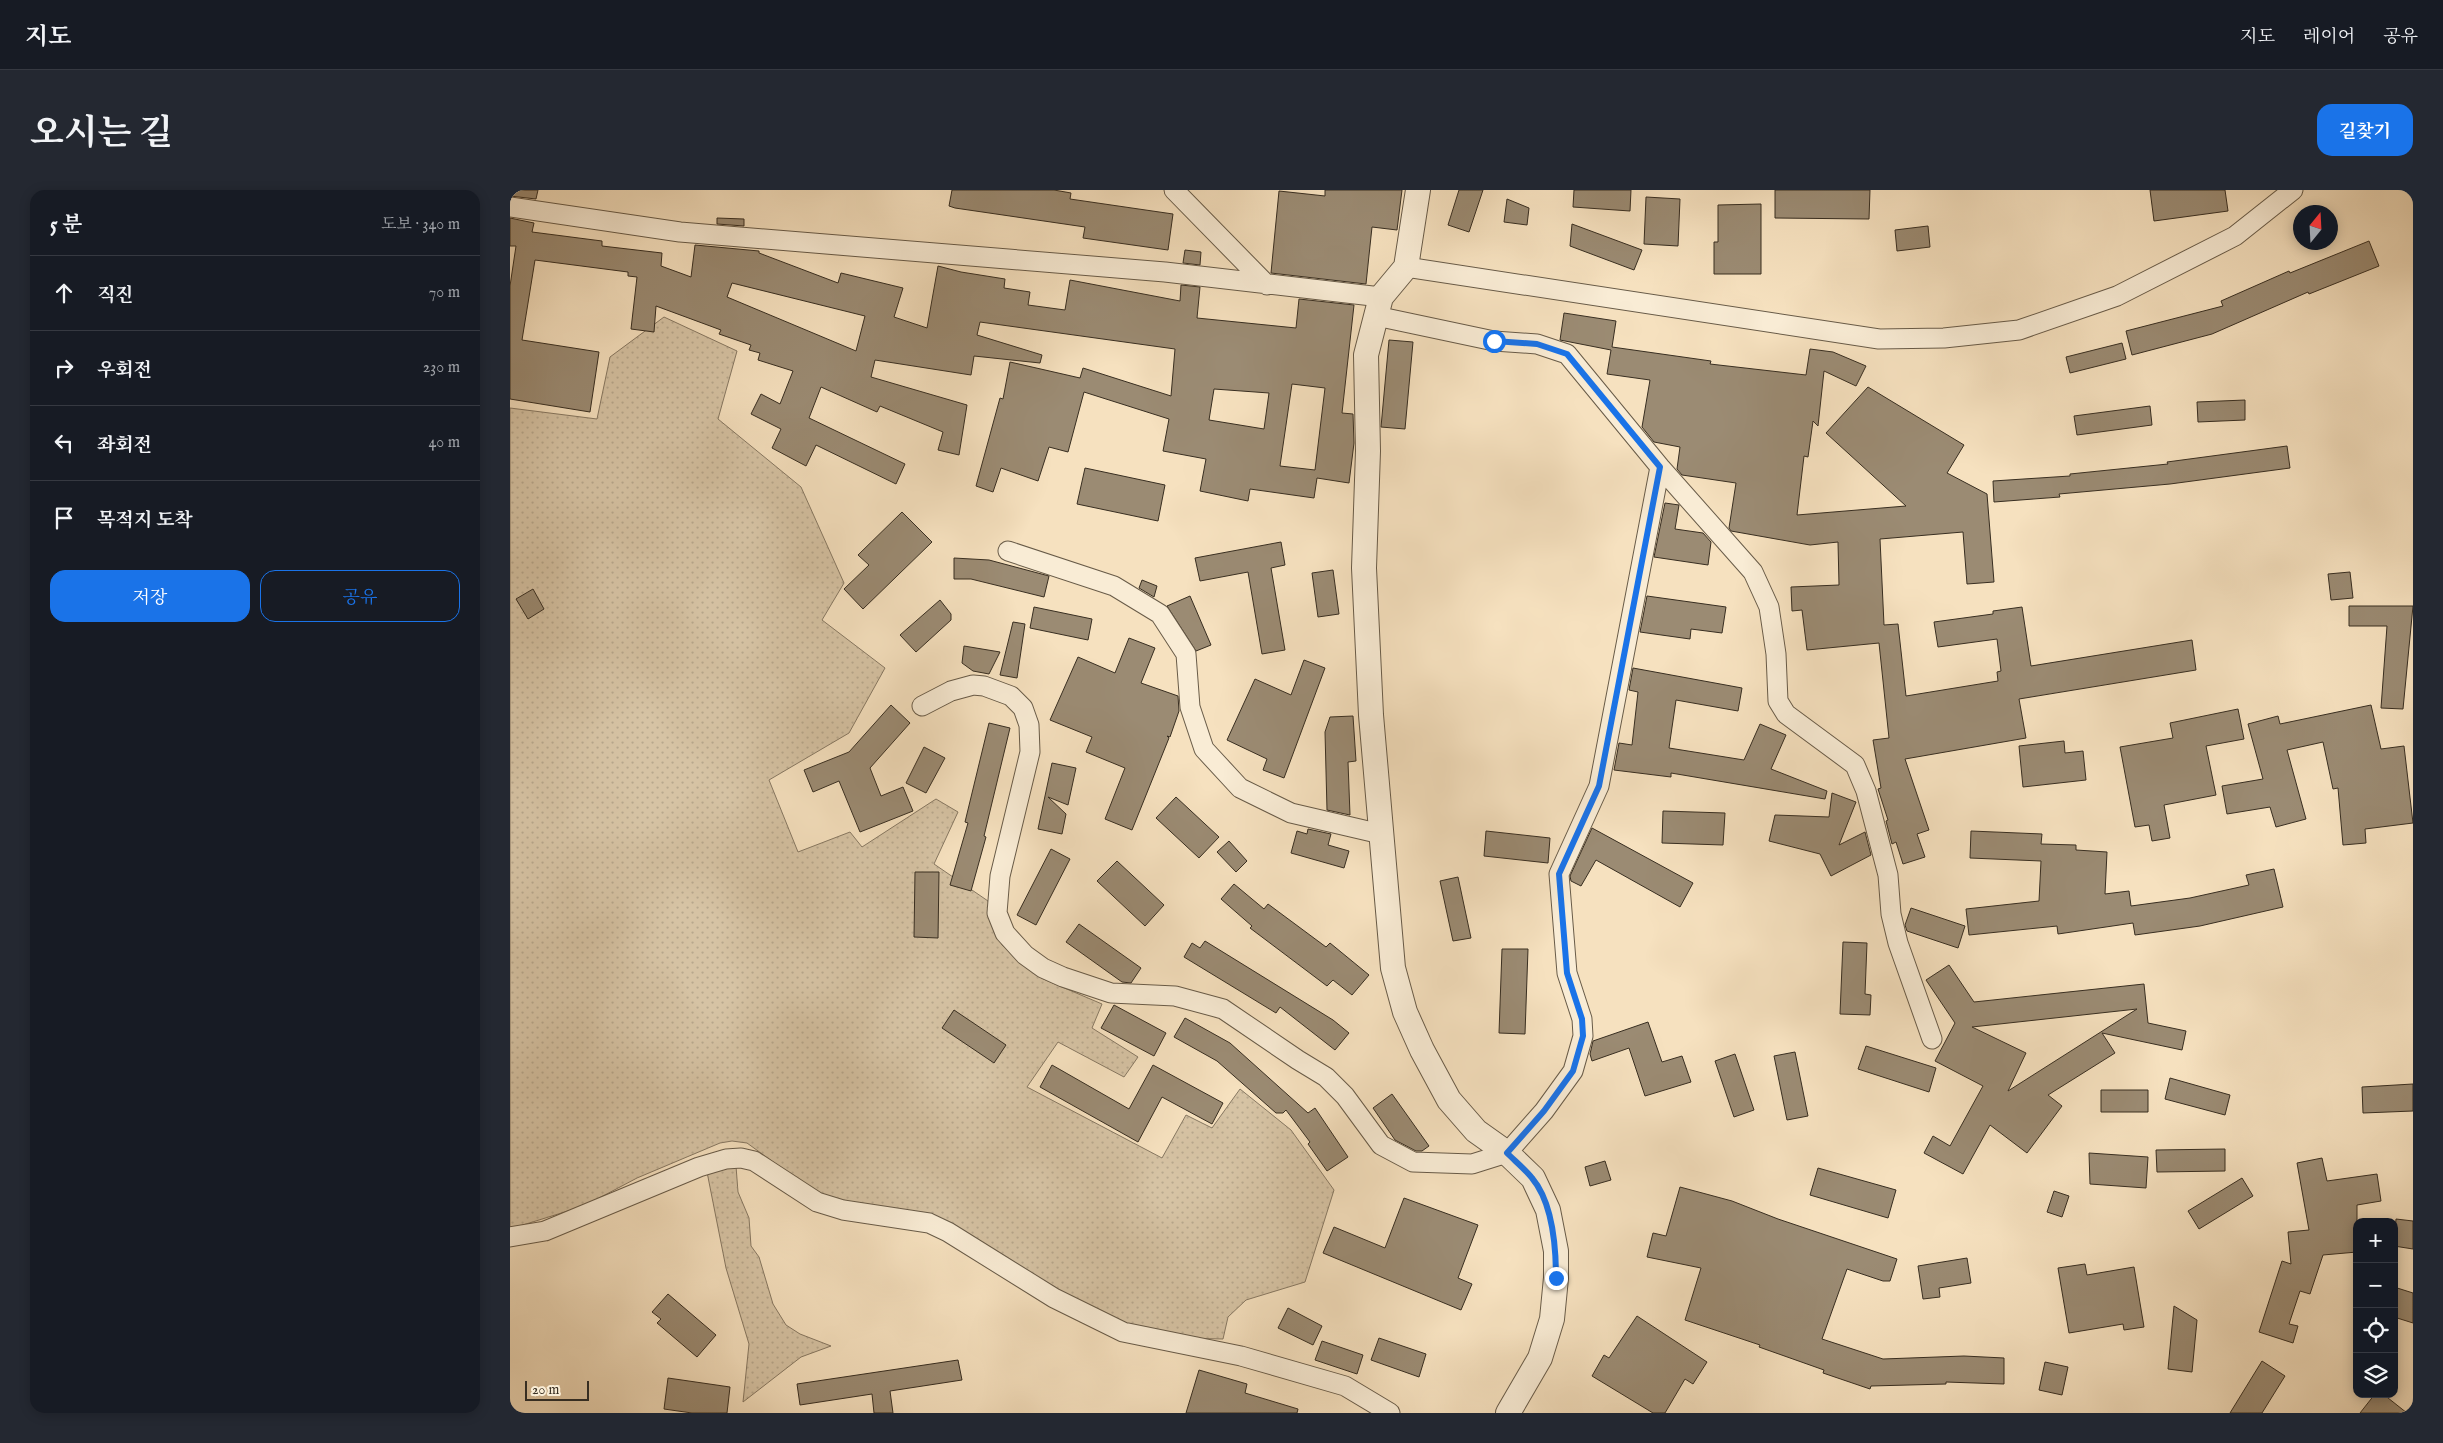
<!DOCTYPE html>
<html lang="ko">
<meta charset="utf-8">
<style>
:root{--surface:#171b24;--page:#242831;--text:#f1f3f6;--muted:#9ea1a6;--line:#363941;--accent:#1a73e8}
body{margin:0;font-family:"IM FELL English","Noto Serif KR",serif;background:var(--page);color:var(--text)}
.controls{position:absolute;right:15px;bottom:15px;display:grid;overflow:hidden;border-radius:10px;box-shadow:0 2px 12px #0003}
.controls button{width:45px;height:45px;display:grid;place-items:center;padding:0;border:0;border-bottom:1px solid var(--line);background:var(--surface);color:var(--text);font:25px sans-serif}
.compass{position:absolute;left:1783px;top:15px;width:45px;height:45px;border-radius:50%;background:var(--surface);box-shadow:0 2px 12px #0003;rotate:18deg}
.scale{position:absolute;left:15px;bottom:12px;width:64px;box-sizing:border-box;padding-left:5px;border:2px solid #382e21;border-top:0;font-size:14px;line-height:18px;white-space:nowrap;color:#382e21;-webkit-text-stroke:4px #f9ecd5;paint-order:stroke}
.stop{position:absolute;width:15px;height:15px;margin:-11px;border:4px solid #1a73e8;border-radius:50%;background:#fff}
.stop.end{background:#1a73e8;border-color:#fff;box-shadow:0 1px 5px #0008}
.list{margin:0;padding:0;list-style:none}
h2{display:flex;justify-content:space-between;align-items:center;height:65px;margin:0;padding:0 20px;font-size:21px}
h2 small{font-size:16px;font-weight:400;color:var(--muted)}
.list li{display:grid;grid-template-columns:32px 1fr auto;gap:15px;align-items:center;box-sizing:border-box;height:75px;padding:0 20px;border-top:1px solid var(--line)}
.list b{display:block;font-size:19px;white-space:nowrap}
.list em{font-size:16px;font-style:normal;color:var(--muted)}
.actions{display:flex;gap:10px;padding:15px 20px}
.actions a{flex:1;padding:11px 0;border:1px solid var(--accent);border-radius:15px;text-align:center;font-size:18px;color:var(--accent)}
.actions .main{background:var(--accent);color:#fff}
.icon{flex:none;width:28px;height:28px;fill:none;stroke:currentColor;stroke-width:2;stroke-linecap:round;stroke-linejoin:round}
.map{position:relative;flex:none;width:1903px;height:1223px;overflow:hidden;border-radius:15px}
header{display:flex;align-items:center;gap:30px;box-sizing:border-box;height:70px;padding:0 25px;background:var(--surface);border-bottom:1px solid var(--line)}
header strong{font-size:24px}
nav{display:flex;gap:28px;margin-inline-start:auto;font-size:18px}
.intro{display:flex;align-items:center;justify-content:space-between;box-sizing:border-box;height:120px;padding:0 30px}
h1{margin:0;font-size:35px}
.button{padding:12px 22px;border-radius:15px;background:var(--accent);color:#fff;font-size:18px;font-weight:700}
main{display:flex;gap:30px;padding:0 30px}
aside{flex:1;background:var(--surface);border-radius:15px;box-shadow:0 2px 12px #0003}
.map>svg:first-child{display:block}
.green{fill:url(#green-dots);stroke:#877862}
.building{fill:#9b8b73;stroke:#382e21;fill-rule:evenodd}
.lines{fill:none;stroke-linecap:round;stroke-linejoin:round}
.minor-casing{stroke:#685b48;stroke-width:21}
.tertiary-casing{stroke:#685b48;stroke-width:26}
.minor{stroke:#f9ecd5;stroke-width:19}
.tertiary{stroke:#f9ecd5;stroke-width:24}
.route{stroke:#1a73e8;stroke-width:6}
</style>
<header>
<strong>지도</strong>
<nav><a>지도</a><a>레이어</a><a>공유</a></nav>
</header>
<div class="intro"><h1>오시는 길</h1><a class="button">길찾기</a></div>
<main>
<aside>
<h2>5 분<small>도보 · 340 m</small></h2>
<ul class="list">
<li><svg class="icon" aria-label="ahead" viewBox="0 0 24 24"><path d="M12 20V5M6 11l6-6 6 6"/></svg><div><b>직진</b></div><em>70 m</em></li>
<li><svg class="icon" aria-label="right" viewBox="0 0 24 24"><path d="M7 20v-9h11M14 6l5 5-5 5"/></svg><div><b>우회전</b></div><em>230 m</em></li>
<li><svg class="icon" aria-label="left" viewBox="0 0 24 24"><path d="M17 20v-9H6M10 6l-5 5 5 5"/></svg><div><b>좌회전</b></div><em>40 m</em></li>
<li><svg class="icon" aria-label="arrive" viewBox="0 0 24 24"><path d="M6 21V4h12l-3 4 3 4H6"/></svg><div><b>목적지 도착</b></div></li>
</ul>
<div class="actions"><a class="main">저장</a><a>공유</a></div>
</aside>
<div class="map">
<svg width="1903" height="1223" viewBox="0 0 1903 1223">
<defs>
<pattern id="green-dots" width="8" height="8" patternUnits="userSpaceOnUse" patternTransform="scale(1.25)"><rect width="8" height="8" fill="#d6c3a4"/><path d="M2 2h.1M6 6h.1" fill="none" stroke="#b8a88d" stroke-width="1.8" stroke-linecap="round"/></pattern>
</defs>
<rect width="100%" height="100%" fill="#f6e1bf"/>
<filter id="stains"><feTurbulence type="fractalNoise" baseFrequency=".004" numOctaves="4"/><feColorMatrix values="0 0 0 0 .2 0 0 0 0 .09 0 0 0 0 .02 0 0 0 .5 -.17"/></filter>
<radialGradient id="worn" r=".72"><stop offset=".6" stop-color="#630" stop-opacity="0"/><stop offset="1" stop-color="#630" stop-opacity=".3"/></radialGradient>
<path class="green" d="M 154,127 L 227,161 L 208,229 L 291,297 L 334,393 L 312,430 L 375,478 L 339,543 L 259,590 L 288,662 L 340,642 L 352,657 L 426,609 L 448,622 L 424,674 L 478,711 L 492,755 L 531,788 L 592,814 L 582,838 L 628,867 L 614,887 L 548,852 L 517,897 L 652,968 L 676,925 L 702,938 L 730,899 L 781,940 L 824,1000 L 795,1092 L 736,1110 L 718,1127 L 713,1149 L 669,1148 L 610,1132 L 516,1083 L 419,1024 L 325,1010 L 302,1000 L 237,953 L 222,951 L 210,953 L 127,988 L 74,1016 L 0,1039 L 0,218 L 87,229 L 100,167 Z
M 226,976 L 228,1002 L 239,1028 L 241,1056 L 249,1067 L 263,1114 L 276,1135 L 290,1144 L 321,1156 L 291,1167 L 233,1212 L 239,1154 L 216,1078 L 197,982 Z"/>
<path class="building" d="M 0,0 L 28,0 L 26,9 L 0,6 Z
M 442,0 L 544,0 L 561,3 L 560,9 L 663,24 L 658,60 L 573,48 L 575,37 L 445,18 L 439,16 Z
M 815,0 L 892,0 L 887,40 L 862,37 L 856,94 L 761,83 L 769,1 L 815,6 Z
M 949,0 L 973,0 L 959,42 L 938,35 Z
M 1064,0 L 1121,0 L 1120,21 L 1063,17 Z
M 1265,0 L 1360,0 L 1359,29 L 1265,28 Z
M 1640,0 L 1715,0 L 1718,21 L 1644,31 Z
M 1136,7 L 1170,9 L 1168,56 L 1134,54 Z
M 997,9 L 1019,18 L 1017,35 L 994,32 Z
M 1251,14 L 1251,84 L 1204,84 L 1204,52 L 1208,52 L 1208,15 Z
M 0,28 L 24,33 L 22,42 L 92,51 L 92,56 L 152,63 L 151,76 L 181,87 L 185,55 L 249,61 L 249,63 L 328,93 L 331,83 L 393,98 L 384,127 L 417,138 L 428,76 L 451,82 L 495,89 L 494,98 L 520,102 L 518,115 L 555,120 L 560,90 L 670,111 L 671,95 L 690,97 L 687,128 L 786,138 L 789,109 L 844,115 L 832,223 L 843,224 L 844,253 L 839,293 L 807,288 L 804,308 L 740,299 L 738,311 L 690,301 L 696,269 L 653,261 L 659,229 L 574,202 L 558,262 L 539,257 L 528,291 L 491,278 L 483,302 L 466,296 L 490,208 L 493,209 L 500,172 L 570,188 L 573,178 L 661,206 L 665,159 L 470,132 L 467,145 L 532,165 L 530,173 L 464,166 L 461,185 L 365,170 L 361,187 L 457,215 L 449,265 L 428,260 L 433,242 L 370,216 L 367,222 L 311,197 L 299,228 L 395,274 L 386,294 L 306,255 L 296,276 L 262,258 L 271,239 L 241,224 L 251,204 L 270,214 L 283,181 L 248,170 L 250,163 L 239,160 L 241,155 L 209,144 L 211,140 L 146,116 L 144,142 L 121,139 L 127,87 L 118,86 L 118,82 L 25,70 L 12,150 L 89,162 L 80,222 L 0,209 L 0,96 L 6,56 L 0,56 ZM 222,93 L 355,126 L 346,161 L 217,107 ZM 782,194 L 815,198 L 805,280 L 770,276 ZM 704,199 L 759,203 L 754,239 L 699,230 Z
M 207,28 L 234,29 L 234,36 L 207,34 Z
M 1062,34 L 1132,60 L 1124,80 L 1060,56 Z
M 1418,36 L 1420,57 L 1387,61 L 1385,40 Z
M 1859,51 L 1869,76 L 1799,104 L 1798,102 L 1702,144 L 1622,165 L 1616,141 L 1713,116 L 1711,111 L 1779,81 L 1780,83 Z
M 675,60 L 691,62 L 690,75 L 673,73 Z
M 1054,123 L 1106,131 L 1102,157 L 1201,171 L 1200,174 L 1296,185 L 1300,159 L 1323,162 L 1356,176 L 1346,196 L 1314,181 L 1308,236 L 1303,231 L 1298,267 L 1294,266 L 1287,325 L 1396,316 L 1316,243 L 1358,197 L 1454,255 L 1437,283 L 1477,304 L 1484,392 L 1457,394 L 1453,342 L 1370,349 L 1374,435 L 1388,434 L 1396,506 L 1488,491 L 1487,482 L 1491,481 L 1487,449 L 1428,457 L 1424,432 L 1483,424 L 1483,421 L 1512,417 L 1521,476 L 1682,450 L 1686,480 L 1509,509 L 1516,548 L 1395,569 L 1419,640 L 1407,644 L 1415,667 L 1393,674 L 1386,652 L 1382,654 L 1376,631 L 1378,630 L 1368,599 L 1371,598 L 1363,550 L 1379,548 L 1369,453 L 1297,460 L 1292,420 L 1282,421 L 1281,397 L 1329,395 L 1328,352 L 1300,355 L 1221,341 L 1219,338 L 1226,293 L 1172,285 L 1167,279 L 1170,257 L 1144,252 L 1132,237 L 1140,190 L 1097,184 L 1101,160 L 1050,150 Z
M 879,150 L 903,152 L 895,239 L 871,237 Z
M 1612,153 L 1616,169 L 1560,183 L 1556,167 Z
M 1735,210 L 1735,230 L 1688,232 L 1687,212 Z
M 1640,216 L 1642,235 L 1567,245 L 1564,226 Z
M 1777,256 L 1780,278 L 1660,294 L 1549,304 L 1550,307 L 1484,312 L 1483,291 L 1560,286 L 1560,284 L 1658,274 L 1657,272 Z
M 575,278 L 655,295 L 648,331 L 567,314 Z
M 1155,313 L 1169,315 L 1165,339 L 1193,343 L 1201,352 L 1198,375 L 1144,367 Z
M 392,322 L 422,352 L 353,419 L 334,399 L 359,375 L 348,365 Z
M 771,352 L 775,375 L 761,378 L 775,460 L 752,464 L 738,382 L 690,391 L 685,368 Z
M 444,368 L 479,370 L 539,386 L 534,407 L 461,389 L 444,389 Z
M 823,380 L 829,424 L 808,427 L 802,383 Z
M 1840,382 L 1843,408 L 1821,410 L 1818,384 Z
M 632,390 L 647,396 L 644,407 L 629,398 Z
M 23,399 L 34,419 L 18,429 L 6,409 Z
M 680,406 L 701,455 L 686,461 L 657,416 Z
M 1137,406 L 1216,417 L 1212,443 L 1181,439 L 1180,449 L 1130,442 Z
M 430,410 L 441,424 L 441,430 L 406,462 L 390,445 Z
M 1839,416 L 1903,416 L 1893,519 L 1871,518 L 1877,436 L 1839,436 Z
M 524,417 L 582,429 L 578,450 L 520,438 Z
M 503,432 L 515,434 L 507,488 L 490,485 Z
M 619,448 L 645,458 L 631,493 L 668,506 L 669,521 L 660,547 L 657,546 L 659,548 L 622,640 L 595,629 L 615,578 L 576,562 L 582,547 L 540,530 L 568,467 L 605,483 Z
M 454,456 L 490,462 L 479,484 L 463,481 L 452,473 Z
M 794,470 L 815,478 L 774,588 L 753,580 L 757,569 L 717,550 L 745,489 L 781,505 Z
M 1123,478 L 1232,498 L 1228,521 L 1166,510 L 1159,558 L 1234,570 L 1250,534 L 1276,545 L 1261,579 L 1317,601 L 1315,609 L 1161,583 L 1161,587 L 1104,580 L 1109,553 L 1122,555 L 1128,502 L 1119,500 Z
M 381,515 L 400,533 L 360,578 L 371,606 L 393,597 L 403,621 L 350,642 L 329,591 L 303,602 L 294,580 L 339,562 Z
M 1861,515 L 1871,559 L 1894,556 L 1903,633 L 1855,639 L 1856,653 L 1833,655 L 1828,598 L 1823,599 L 1813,552 L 1777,560 L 1796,629 L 1766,637 L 1760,617 L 1717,624 L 1712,596 L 1753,589 L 1738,534 L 1768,526 L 1770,534 Z
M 1728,519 L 1734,549 L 1696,556 L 1706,605 L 1654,615 L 1660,648 L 1642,651 L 1639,635 L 1625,637 L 1610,557 L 1663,548 L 1660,533 Z
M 843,526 L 846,571 L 838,572 L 840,625 L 817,620 L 815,542 L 820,527 Z
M 479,533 L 500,538 L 474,646 L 476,647 L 461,701 L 440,695 L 458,633 L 455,632 Z
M 1554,551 L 1555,563 L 1573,561 L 1576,590 L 1513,597 L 1509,556 Z
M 414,557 L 435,568 L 416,603 L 396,593 Z
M 542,573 L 566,578 L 558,615 L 538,607 L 556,624 L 552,644 L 528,639 Z
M 1322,603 L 1346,612 L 1329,655 L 1355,642 L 1361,665 L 1321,686 L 1310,664 L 1259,651 L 1265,625 L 1319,627 Z
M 666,607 L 709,647 L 689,668 L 646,628 Z
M 1153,621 L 1215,623 L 1213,655 L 1152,653 Z
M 1082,638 L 1183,693 L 1170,717 L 1086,670 L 1071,696 L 1061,691 L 1060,686 Z
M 798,639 L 821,644 L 818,655 L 839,661 L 834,678 L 781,663 L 787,641 L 797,644 Z
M 976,641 L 1040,648 L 1038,673 L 974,666 Z
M 1461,641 L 1532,644 L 1531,654 L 1566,655 L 1566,660 L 1597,662 L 1595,704 L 1619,701 L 1621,716 L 1680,708 L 1739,695 L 1736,685 L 1764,679 L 1773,717 L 1690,736 L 1625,745 L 1623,733 L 1548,744 L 1547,736 L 1459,745 L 1456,719 L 1529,711 L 1531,671 L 1460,668 Z
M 719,651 L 737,671 L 726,682 L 707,662 Z
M 541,659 L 560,669 L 526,735 L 507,725 Z
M 607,671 L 654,715 L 635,736 L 587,691 Z
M 405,682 L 429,682 L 428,748 L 404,747 Z
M 948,687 L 961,748 L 943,751 L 930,691 Z
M 724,694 L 754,719 L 758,714 L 816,757 L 820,753 L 859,785 L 842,805 L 823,790 L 817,796 L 740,738 L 742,736 L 711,709 Z
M 1401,718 L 1455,736 L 1448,758 L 1397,741 L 1395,735 Z
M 569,734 L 631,778 L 621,793 L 612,792 L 556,752 Z
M 695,751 L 823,830 L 839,843 L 825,860 L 770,817 L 766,823 L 674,767 L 682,753 L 690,758 Z
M 1333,752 L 1357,753 L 1355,804 L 1361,805 L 1360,825 L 1330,824 Z
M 992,759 L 1018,759 L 1015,844 L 989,843 Z
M 1439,775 L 1464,812 L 1634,794 L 1638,833 L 1676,841 L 1672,860 L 1592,843 L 1605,863 L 1538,905 L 1552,916 L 1517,963 L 1480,935 L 1453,984 L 1414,963 L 1423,946 L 1440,956 L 1473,896 L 1425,871 L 1445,833 L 1416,790 ZM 1627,819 L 1498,901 L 1516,863 L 1462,837 Z
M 604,815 L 656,843 L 644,866 L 591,838 Z
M 444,820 L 496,855 L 484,873 L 432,838 Z
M 675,828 L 720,853 L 798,923 L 805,918 L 838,967 L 817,981 L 798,954 L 800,952 L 776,920 L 773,923 L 766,923 L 707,871 L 664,847 Z
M 1138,832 L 1152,872 L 1172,866 L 1181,892 L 1135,906 L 1119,858 L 1082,871 L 1080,864 L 1083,851 Z
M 1356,856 L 1426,878 L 1419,902 L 1348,879 Z
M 1285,862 L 1298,926 L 1277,930 L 1264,866 Z
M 1225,864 L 1244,920 L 1224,927 L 1205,871 Z
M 542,875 L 619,919 L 643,875 L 713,913 L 702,934 L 652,907 L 628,952 L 530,897 Z
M 1660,888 L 1720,905 L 1715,925 L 1655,909 Z
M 1903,894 L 1903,921 L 1853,923 L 1852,897 Z
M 1591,900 L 1638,900 L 1638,922 L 1591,922 Z
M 882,904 L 919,956 L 912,961 L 906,961 L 885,950 L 863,918 Z
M 1715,959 L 1715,981 L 1647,982 L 1646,960 Z
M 1579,963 L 1638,967 L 1636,998 L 1580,994 Z
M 1812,968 L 1817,991 L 1867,984 L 1871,1011 L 1847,1015 L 1847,1062 L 1813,1065 L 1800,1104 L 1790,1101 L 1779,1134 L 1788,1136 L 1783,1153 L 1749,1142 L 1772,1071 L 1781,1074 L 1778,1042 L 1799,1040 L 1787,973 Z
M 1095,971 L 1101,990 L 1080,996 L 1075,977 Z
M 1308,978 L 1386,1000 L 1378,1028 L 1300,1005 Z
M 1732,988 L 1743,1006 L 1689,1039 L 1678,1021 Z
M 1170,997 L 1222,1011 L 1268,1029 L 1387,1069 L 1380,1091 L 1373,1091 L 1337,1079 L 1312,1149 L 1373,1169 L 1454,1166 L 1494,1168 L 1494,1194 L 1436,1192 L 1436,1194 L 1361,1196 L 1360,1199 L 1313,1183 L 1314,1180 L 1249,1157 L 1250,1155 L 1175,1130 L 1191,1078 L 1137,1067 L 1143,1043 L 1156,1046 Z
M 1544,1001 L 1559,1006 L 1552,1027 L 1537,1022 Z
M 894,1008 L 968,1035 L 948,1088 L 962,1094 L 951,1120 L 813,1063 L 824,1037 L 875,1058 Z
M 1886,1029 L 1903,1031 L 1903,1059 L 1884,1056 Z
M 1457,1068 L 1461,1093 L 1429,1098 L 1430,1107 L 1413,1109 L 1408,1076 Z
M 1575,1074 L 1577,1085 L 1624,1077 L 1634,1137 L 1614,1140 L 1613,1134 L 1559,1143 L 1548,1078 Z
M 1884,1097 L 1903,1103 L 1903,1133 L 1884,1127 Z
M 158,1104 L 206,1145 L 187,1167 L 147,1133 L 151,1129 L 142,1122 Z
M 1664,1116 L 1687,1130 L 1682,1182 L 1658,1179 Z
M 778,1118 L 812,1136 L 803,1155 L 768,1138 Z
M 1127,1126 L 1197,1172 L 1183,1194 L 1175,1189 L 1155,1223 L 1143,1223 L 1082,1186 L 1094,1165 L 1099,1168 Z
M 869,1148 L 916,1164 L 909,1187 L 861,1170 Z
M 812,1151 L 853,1165 L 847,1184 L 805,1170 Z
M 448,1170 L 452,1190 L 380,1201 L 383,1223 L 364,1223 L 362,1204 L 290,1215 L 287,1194 Z
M 1752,1171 L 1775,1186 L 1752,1223 L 1720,1223 Z
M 1535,1172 L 1558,1177 L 1552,1205 L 1529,1200 Z
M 689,1180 L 737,1194 L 735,1203 L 788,1219 L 787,1223 L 676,1223 Z
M 158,1188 L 220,1197 L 217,1223 L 182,1223 L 154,1219 Z
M 1865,1204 L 1873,1204 L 1897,1223 L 1850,1223 Z"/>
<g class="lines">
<g class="minor-casing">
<path id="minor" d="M 664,0 L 757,95
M 0,17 L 170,42 L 655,82 L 871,107
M 896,77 L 1369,149 L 1434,148 L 1509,140 L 1607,106 L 1725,46 L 1783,0
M 866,126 L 984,151 L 1027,154 L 1057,164 L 1150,277 L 1243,382 L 1259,417 L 1266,464 L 1268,511 L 1276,524 L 1345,575 L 1356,601 L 1378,685 L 1381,724 L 1388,753 L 1422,849
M 498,361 L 604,396 L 650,424 L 676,464 L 680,517 L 694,559 L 730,598 L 781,623 L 871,644
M 412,516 L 441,501 L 463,495 L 474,496 L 501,506 L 513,518 L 519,535 L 520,562 L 490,686 L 487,723 L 495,743 L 515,765 L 533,778 L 553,787 L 601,803 L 665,806 L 713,819 L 788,870 L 816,887 L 835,906 L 871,955 L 903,972 L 962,974 L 997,963 L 1034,921 L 1063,881 L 1073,846 L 1072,829 L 1057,783 L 1049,684 L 1089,596 L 1150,277
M 0,1047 L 35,1041 L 189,977 L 216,969 L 231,968 L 244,971 L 307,1012 L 333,1020 L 419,1033 L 438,1042 L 544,1108 L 613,1142 L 731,1166 L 835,1196 L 880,1223"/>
</g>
<g class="tertiary-casing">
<path id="tertiary" d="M 908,0 L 896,77 L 871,107 L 856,165 L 858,261 L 854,378 L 861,525 L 883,778 L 895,822 L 912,860 L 939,910 L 966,941 L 997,963 L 1023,988 L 1038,1020 L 1046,1061 L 1046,1088 L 1042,1129 L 1030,1168 L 998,1223"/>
</g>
<use href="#minor" class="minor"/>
<use href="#tertiary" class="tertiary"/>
</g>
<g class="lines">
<path class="route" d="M 984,151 L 1027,154 L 1057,164 L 1150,277 L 1089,596 L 1049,684 L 1057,783 L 1072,829 L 1073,846 L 1063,881 L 1034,921 L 997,963 C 1005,971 1015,979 1022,988 C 1043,1013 1046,1057 1046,1088"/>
</g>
<rect width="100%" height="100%" filter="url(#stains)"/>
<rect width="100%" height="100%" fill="url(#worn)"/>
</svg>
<div class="controls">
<button>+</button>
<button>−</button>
<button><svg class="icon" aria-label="locate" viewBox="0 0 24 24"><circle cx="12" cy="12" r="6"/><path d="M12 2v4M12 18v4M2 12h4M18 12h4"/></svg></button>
<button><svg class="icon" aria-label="layers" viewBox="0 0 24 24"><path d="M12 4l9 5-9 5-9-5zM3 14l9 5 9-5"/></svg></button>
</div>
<svg class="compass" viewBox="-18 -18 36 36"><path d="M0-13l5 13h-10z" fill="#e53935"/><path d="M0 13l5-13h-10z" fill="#9ea1a6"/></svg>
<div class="scale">20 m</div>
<div class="stop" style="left:984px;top:151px"></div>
<div class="stop end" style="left:1046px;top:1088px"></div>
</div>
</main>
